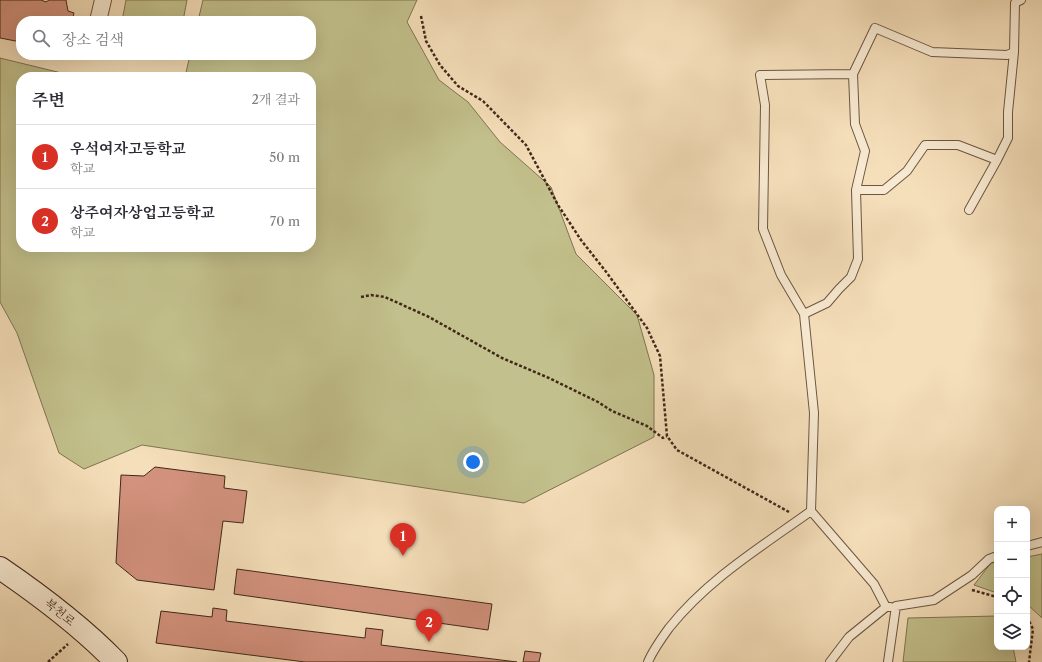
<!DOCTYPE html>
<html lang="ko">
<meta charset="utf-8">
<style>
:root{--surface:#fff;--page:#f7f7f7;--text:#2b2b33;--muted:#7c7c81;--line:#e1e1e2;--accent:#d93025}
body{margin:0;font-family:"Libre Caslon Text","Noto Serif KR",serif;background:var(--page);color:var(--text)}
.controls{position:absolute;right:12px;bottom:12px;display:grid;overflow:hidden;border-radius:8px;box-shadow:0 4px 16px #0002}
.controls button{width:36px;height:36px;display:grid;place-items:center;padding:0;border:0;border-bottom:1px solid var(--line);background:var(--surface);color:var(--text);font:20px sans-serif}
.you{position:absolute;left:473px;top:462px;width:14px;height:14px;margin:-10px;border:3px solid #fff;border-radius:50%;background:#1a73e8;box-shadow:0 0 0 6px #1a73e833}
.badge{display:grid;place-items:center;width:26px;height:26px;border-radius:50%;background:var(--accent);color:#fff;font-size:13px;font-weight:700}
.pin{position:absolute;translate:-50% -33px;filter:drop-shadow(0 1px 2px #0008)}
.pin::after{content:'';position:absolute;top:21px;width:14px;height:12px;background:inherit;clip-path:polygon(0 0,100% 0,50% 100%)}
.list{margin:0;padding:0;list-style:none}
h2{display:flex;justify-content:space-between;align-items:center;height:52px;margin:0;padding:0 16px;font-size:17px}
h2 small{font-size:13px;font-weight:400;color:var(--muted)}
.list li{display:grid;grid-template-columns:26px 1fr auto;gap:12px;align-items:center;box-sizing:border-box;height:64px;padding:0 16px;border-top:1px solid var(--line)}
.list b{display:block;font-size:15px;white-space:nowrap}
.list p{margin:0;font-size:13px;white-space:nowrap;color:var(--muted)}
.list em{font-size:13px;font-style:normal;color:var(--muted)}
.icon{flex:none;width:22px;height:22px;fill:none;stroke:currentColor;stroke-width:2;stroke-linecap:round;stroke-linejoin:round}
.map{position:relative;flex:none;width:1042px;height:662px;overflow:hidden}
.search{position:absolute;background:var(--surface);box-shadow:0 4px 16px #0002;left:16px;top:16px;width:300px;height:44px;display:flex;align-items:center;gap:10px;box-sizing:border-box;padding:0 14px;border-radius:16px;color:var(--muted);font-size:15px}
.panel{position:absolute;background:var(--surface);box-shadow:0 4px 16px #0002;left:16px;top:72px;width:300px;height:180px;border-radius:16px}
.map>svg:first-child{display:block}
.green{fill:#c2c08c;stroke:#817452}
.building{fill:#d3927e;stroke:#402819}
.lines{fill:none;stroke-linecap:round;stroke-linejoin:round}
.lane-casing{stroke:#6d5641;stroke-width:10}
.street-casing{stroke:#6d5641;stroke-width:18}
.secondary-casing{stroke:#402819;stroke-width:24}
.path{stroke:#402819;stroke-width:2.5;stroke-dasharray:3 2;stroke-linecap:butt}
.lane{stroke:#f8ead2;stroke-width:8}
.street{stroke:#f8ead2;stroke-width:16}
.secondary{stroke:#f8ead2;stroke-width:22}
.labels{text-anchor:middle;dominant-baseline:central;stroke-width:3.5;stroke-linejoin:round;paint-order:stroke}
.street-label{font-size:12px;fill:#402819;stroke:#f8ead2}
</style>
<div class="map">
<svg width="1042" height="662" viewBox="0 0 1042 662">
<rect width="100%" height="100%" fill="#f5dfba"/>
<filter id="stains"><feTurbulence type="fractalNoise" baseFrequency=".005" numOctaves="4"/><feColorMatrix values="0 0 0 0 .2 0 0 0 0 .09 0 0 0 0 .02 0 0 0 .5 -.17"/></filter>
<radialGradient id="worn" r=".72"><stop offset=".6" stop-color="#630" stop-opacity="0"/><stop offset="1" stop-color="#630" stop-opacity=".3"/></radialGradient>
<path class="green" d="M 126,0 L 187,0 L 183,21 L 122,21 Z
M 203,0 L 417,0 L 407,22 L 439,80 L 468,102 L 500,142 L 551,187 L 576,254 L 637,315 L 654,375 L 654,437 L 524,503 L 142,445 L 84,469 L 59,453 L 17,333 L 0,302 L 0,58 L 78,77 L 21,77 L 21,247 L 311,247 L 311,77 L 185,77 L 190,55 L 311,55 L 311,21 L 198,21 Z
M 1042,554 L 1042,618 L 1027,604 L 1027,557 Z
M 997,562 L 997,593 L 974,585 L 991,563 Z
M 997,616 L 997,647 L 1013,647 L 1016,662 L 903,662 L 908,618 Z"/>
<path class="building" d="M 0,0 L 41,0 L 46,2 L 49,0 L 66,0 L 68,11 L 74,13 L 72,21 L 21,21 L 21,42 L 0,38 Z
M 155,467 L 225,476 L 224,488 L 247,491 L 243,523 L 223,521 L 214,590 L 137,580 L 116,563 L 121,475 L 144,476 Z
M 237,569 L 492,604 L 488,630 L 234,594 Z
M 213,608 L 227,610 L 226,621 L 365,638 L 366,628 L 383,630 L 381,645 L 517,662 L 305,662 L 156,643 L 161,611 L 212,617 Z
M 525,651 L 541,653 L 539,662 L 523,662 Z"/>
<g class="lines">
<g class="lane-casing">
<path id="lane" d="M 856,190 L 884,190 L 907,171 L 925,145 L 958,145 L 997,160 L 1008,138 L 1008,112 L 1014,52
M 969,210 L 997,160
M 804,314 L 781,275 L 763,229 L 765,105 L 760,75 L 853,74
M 811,511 L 874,584 L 886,607
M 1027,546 L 1042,542
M 648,662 C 653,650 661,639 669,628 C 708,579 761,547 811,511 L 814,413 L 804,314 L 827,303 L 839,289 L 851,277 L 858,259 L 856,190 L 865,151 L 855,124 L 853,74 L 875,28 L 932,52 L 1007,55 L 1014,52 L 1015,3 L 1021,0
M 830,662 L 849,637 L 886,607 L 890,607
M 888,662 L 896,606 L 934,600 L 972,575 L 989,559 L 997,556"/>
</g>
<g class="street-casing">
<path id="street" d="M 98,21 L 103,0"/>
</g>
<g class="secondary-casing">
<path id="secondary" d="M 0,568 C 41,596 81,626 116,662"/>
</g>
<path class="path" d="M 421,16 L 426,41 L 440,65 L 458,86 L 483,101 L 526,145 L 558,205 L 581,240 L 607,273 L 647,328 L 660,356 L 667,436 L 677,450 L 789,512
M 361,297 L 371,295 L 385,297 L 429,317 L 502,358 L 549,378 L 598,402 L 612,411 L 647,426 L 663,438 L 667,436
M 972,590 L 997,597
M 1027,617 L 1033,629 L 1029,662
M 48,662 L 68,644"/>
<use href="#lane" class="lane"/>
<use href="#street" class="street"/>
<use href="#secondary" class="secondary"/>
</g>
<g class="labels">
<g class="street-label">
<text transform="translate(60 612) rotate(39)">북천로</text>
</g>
</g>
<rect width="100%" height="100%" filter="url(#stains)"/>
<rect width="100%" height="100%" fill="url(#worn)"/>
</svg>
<div class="controls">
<button>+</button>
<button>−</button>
<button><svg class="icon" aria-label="locate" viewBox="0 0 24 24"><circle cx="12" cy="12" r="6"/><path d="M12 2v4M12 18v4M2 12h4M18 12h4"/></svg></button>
<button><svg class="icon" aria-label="layers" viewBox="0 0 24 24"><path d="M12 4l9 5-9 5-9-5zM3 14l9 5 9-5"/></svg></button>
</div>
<div class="you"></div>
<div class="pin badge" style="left:403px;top:556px">1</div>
<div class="pin badge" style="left:429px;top:642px">2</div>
<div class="search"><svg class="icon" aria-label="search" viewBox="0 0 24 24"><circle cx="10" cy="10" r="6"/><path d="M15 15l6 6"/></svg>장소 검색</div>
<section class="panel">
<h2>주변<small>2개 결과</small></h2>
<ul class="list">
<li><span class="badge">1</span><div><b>우석여자고등학교</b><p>학교</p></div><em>50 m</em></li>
<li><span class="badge">2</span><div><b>상주여자상업고등학교</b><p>학교</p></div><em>70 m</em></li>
</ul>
</section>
</div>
